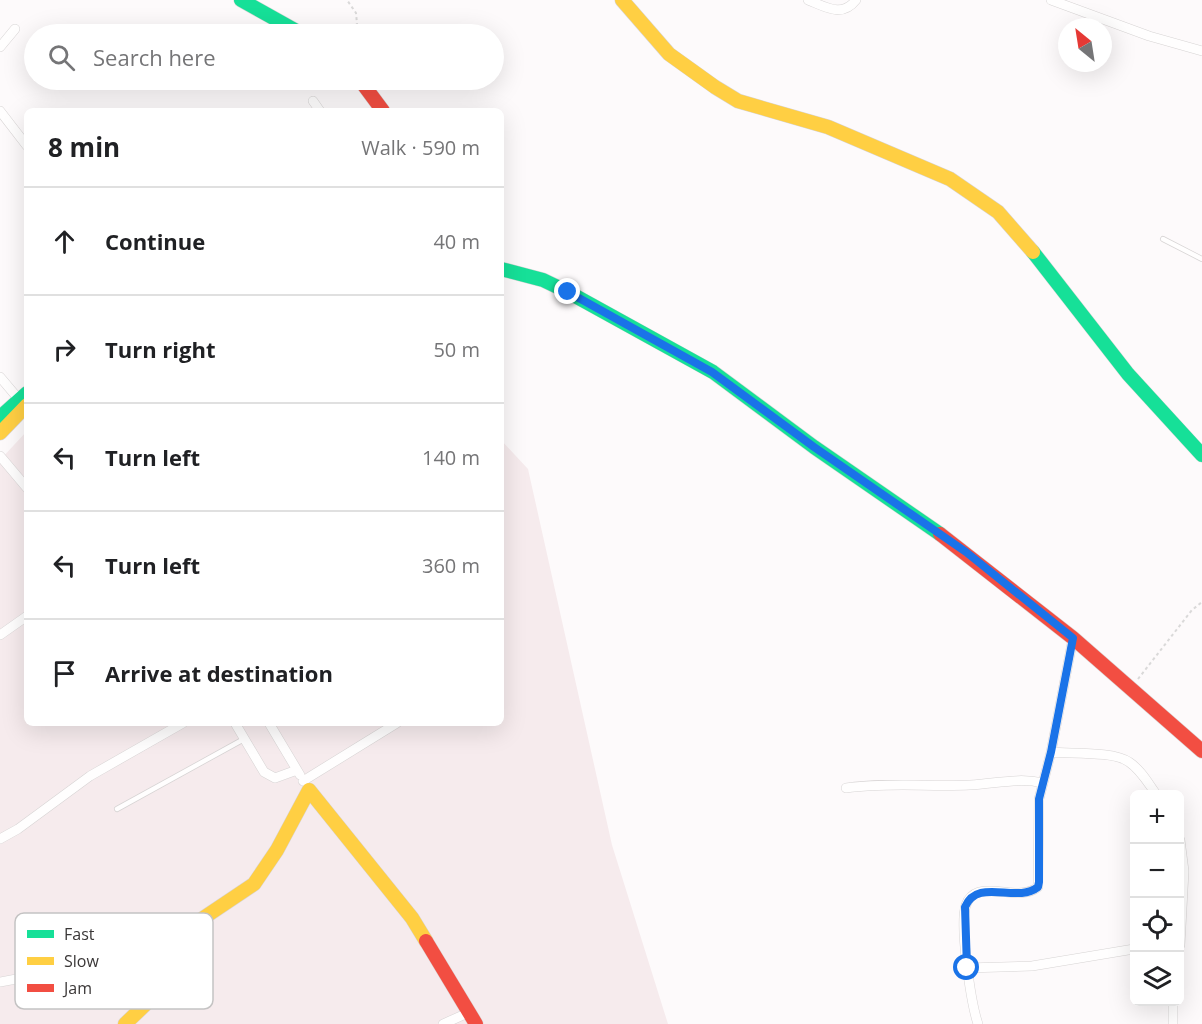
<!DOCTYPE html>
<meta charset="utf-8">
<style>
:root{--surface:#fff;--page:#f2f2f2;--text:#202124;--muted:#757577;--line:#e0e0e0}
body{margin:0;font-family:"Open Sans",sans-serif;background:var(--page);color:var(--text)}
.controls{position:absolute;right:18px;bottom:18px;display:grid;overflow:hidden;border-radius:9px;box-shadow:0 6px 24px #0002}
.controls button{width:54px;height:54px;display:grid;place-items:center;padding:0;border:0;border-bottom:2px solid var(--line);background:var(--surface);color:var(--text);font:30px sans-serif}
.compass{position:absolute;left:1058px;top:18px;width:54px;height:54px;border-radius:50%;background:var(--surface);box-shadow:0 6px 24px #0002;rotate:330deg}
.stop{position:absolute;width:18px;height:18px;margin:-14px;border:4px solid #1a73e8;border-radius:50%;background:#fff}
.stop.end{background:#1a73e8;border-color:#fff;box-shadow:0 2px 6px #0008}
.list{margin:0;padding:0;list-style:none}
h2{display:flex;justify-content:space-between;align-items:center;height:78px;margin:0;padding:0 24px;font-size:26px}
h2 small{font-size:20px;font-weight:400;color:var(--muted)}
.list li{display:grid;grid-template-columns:39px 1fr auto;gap:18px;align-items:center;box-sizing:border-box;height:108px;padding:0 24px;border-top:2px solid var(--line)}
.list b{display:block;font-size:22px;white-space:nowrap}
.list em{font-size:20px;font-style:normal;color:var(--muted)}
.icon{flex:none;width:33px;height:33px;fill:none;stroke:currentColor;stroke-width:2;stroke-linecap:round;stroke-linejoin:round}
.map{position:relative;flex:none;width:1202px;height:1024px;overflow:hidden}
.search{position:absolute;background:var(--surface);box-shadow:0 6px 24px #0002;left:24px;top:24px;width:480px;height:66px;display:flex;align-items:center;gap:15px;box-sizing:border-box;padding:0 21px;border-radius:33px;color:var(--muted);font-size:22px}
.panel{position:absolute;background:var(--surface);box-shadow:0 6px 24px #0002;left:24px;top:108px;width:480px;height:618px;border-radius:9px}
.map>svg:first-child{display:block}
.built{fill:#f6ebed}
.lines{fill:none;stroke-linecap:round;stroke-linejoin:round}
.lane-casing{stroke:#d7d4d4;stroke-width:6}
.street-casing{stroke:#d7d4d4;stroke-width:10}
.fast-casing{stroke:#d7d4d4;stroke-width:15}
.slow-casing{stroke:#d7d4d4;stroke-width:15}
.jam-casing{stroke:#d7d4d4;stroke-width:15}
.path{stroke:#dad9d9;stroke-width:2;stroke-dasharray:3 3;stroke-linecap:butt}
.lane{stroke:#fffefe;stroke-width:4.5}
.street{stroke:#fffefe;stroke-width:9}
.fast{stroke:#16e098;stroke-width:14}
.slow{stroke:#ffcf43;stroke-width:14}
.jam{stroke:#f24e42;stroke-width:14}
.route{stroke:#1a73e8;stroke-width:8}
.key{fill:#fff;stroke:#c4c3c3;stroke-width:1.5}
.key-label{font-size:16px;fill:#3a3737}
</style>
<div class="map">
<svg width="1202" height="1024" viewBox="0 0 1202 1024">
<rect width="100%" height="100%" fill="#fdfafb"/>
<path class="built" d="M 27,431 L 27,723 L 501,723 L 501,440 L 528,469 L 612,845 L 668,1024 L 0,1024 L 0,460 Z"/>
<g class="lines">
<g class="lane-casing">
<path id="lane" d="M 1163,239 L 1202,259
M 117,809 L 244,739"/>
</g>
<g class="street-casing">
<path id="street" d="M 808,0 C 826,7 842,18 856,0
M 1051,0 L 1149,36 L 1202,51
M 0,47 L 15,29
M 313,101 L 320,111
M 0,111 L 27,146
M 0,377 L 22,403
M 0,456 L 27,488
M 0,635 L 27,616
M 235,723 L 264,772 L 275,778 L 297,770
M 269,723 L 300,775
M 1051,752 C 1071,754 1114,751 1129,762 C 1141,770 1148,783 1156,794
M 303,781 L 397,723
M 846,788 C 888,782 928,787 970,785 C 995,784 1018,777 1043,783
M 0,839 L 18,829 L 90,776 L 183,723
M 1180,840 L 1184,871 L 1180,945
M 967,968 L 1032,966 L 1134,949
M 0,982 L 32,976
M 443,1024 L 470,1012
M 978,1024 C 971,1003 959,924 966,905 C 968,899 973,894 979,892 C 998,887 1021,900 1038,887 L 1039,799 L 1051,752 L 1073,638
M 1173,1024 L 1173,1002"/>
</g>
<g class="fast-casing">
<path id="fast" d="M 241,0 L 302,34
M 1033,252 L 1128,374 L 1202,455
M 501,269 L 543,280 L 568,292 L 713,372 L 814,447 L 940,534
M 0,417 L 27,393"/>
</g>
<g class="slow-casing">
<path id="slow" d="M 622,0 L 669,54 L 715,87 L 738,101 L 828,127 L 950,179 L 998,212 L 1033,252
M 0,433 L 27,405
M 125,1024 L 173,978 L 172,939 L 254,884 L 277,850 L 309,790 L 412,918 L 426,941"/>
</g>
<g class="jam-casing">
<path id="jam" d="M 360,80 L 383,111
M 940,534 L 1073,638 L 1202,751
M 426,941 L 476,1024"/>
</g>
<path class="path" d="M 347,34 L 357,24 L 356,13 L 347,0
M 1138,679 L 1192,610 L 1202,602"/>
<use href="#lane" class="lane"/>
<use href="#street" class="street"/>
<use href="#fast" class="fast"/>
<use href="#slow" class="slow"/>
<use href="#jam" class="jam"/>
</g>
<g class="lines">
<path class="route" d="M 568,292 L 712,372 L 814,447 L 966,552 L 1073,638 L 1051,752 L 1039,799 L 1039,882 L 1038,887 C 1016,904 978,877 965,907 L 967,968"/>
</g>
<rect x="15" y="913" width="198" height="96" rx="9" class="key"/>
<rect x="27" y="930" width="27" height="8" fill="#16e098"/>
<rect x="27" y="957" width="27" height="8" fill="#ffcf43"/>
<rect x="27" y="984" width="27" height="8" fill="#f24e42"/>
<g class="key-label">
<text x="64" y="940">Fast</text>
<text x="64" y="967">Slow</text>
<text x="64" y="994">Jam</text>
</g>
</svg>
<div class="controls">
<button>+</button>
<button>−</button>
<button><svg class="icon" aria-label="locate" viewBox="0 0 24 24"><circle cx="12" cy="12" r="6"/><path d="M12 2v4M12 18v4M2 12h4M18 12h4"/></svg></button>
<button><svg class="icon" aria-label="layers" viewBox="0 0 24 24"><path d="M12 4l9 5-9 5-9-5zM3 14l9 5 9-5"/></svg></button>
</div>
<svg class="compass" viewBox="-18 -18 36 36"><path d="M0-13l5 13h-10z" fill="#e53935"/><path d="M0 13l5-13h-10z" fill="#757577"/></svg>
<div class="stop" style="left:967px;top:968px"></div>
<div class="stop end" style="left:568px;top:292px"></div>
<div class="search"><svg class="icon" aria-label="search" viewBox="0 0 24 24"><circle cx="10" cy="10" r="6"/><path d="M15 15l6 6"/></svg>Search here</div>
<section class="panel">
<h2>8 min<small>Walk · 590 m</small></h2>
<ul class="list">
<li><svg class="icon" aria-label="ahead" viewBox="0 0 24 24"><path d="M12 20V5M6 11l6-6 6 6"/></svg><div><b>Continue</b></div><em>40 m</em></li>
<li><svg class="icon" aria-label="right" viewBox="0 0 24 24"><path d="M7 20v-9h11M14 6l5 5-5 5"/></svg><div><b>Turn right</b></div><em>50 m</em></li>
<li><svg class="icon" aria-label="left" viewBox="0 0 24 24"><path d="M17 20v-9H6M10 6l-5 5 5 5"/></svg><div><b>Turn left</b></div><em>140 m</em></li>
<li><svg class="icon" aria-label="left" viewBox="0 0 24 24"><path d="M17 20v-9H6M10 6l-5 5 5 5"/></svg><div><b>Turn left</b></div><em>360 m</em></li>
<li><svg class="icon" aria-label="arrive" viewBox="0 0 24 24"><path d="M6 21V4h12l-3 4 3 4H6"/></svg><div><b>Arrive at destination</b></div></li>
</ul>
</section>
</div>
